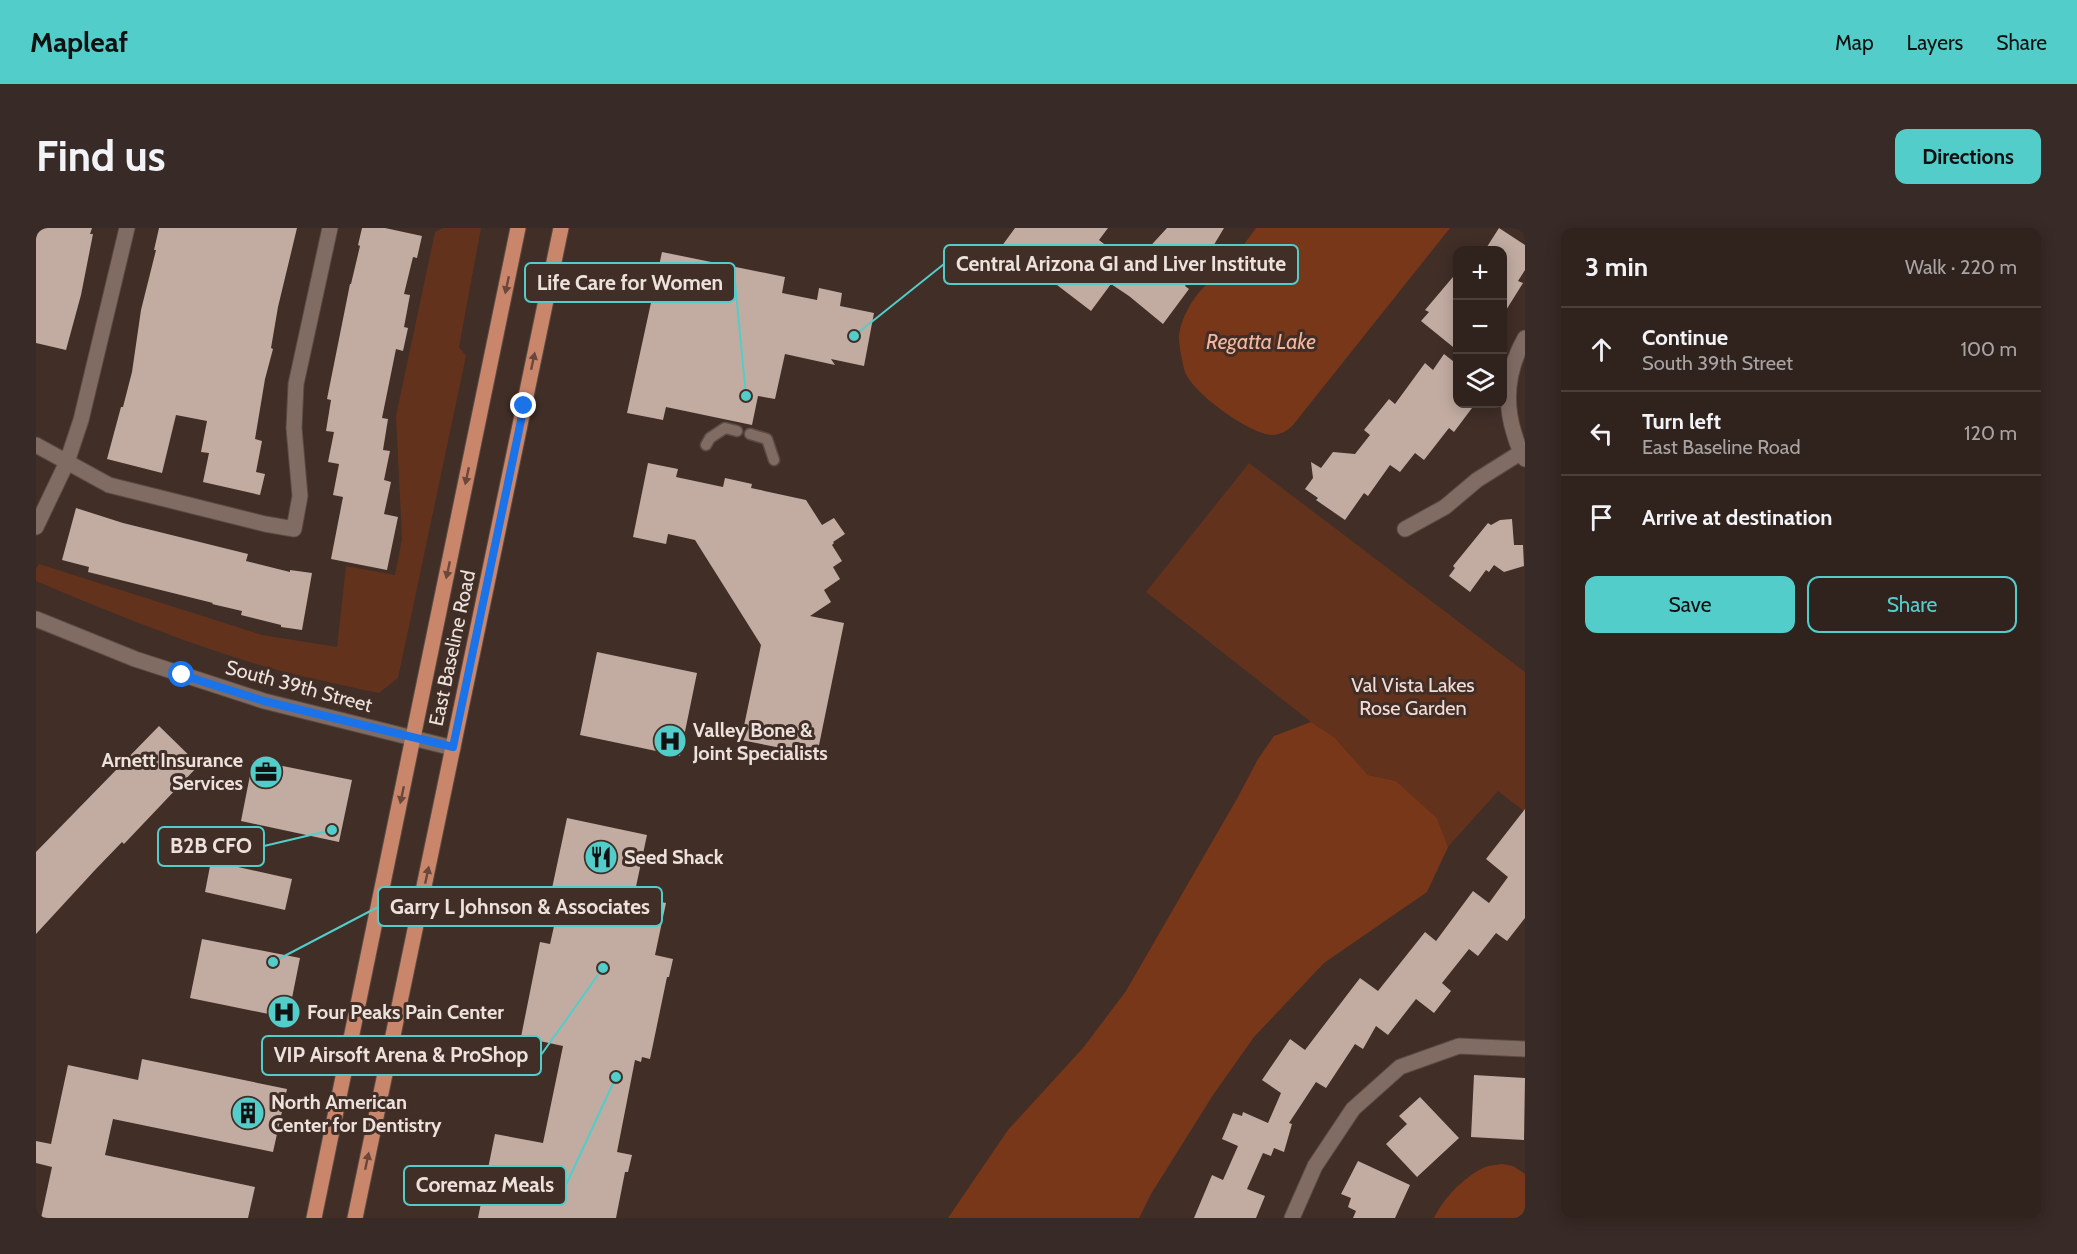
<!DOCTYPE html>
<meta charset="utf-8">
<style>
:root{--surface:#30221d;--page:#382a26;--text:#f1f3f6;--muted:#a8a4a4;--line:#4b3f3b;--accent:#53cdca}
body{margin:0;font-family:Cabin,sans-serif;background:var(--page);color:var(--text)}
.controls{position:absolute;right:18px;top:18px;display:grid;overflow:hidden;border-radius:12px;box-shadow:0 3px 15px #0003}
.controls button{width:54px;height:54px;display:grid;place-items:center;padding:0;border:0;border-bottom:2px solid var(--line);background:var(--surface);color:var(--text);font:30px sans-serif}
.stop{position:absolute;width:18px;height:18px;margin:-14px;border:4px solid #1a73e8;border-radius:50%;background:#fff}
.stop.end{background:#1a73e8;border-color:#fff;box-shadow:0 2px 6px #0008}
.list{margin:0;padding:0;list-style:none}
h2{display:flex;justify-content:space-between;align-items:center;height:78px;margin:0;padding:0 24px;font-size:26px}
h2 small{font-size:20px;font-weight:400;color:var(--muted)}
.list li{display:grid;grid-template-columns:39px 1fr auto;gap:18px;align-items:center;box-sizing:border-box;height:84px;padding:0 24px;border-top:2px solid var(--line)}
.list b{display:block;font-size:22px;white-space:nowrap}
.list p{margin:0;font-size:20px;white-space:nowrap;color:var(--muted)}
.list em{font-size:20px;font-style:normal;color:var(--muted)}
.actions{display:flex;gap:12px;padding:18px 24px}
.actions a{flex:1;padding:14px 0;border:2px solid var(--accent);border-radius:12px;text-align:center;font-size:21px;color:var(--accent)}
.actions .main{background:var(--accent);color:#111}
.icon{flex:none;width:33px;height:33px;fill:none;stroke:currentColor;stroke-width:2;stroke-linecap:round;stroke-linejoin:round}
.map{position:relative;flex:none;width:1489px;height:990px;overflow:hidden;border-radius:12px}
header{display:flex;align-items:center;gap:36px;box-sizing:border-box;height:84px;padding:0 30px;background:var(--accent);color:#111}
header strong{font-size:28px}
nav{display:flex;gap:33px;margin-inline-start:auto;font-size:21px}
.intro{display:flex;align-items:center;justify-content:space-between;box-sizing:border-box;height:144px;padding:0 36px}
h1{margin:0;font-size:42px}
.button{padding:15px 27px;border-radius:12px;background:var(--accent);color:#111;font-size:21px;font-weight:700}
main{display:flex;gap:36px;padding:0 36px}
aside{flex:1;background:var(--surface);border-radius:12px;box-shadow:0 3px 15px #0003}
.map>svg:first-child{display:block}
.green{fill:#63321d}
.water{fill:#793719}
.building{fill:#c2aca2}
.lines{fill:none;stroke-linecap:round;stroke-linejoin:round}
.service-casing{stroke:#5a4b44;stroke-width:13}
.minor-casing{stroke:#5a4b44;stroke-width:17}
.tertiary-casing{stroke:#5a4b44;stroke-width:17}
.primary-casing{stroke:#5a4b44;stroke-width:17}
.service{stroke:#816c64;stroke-width:10}
.minor{stroke:#816c64;stroke-width:15}
.tertiary{stroke:#816c64;stroke-width:15}
.primary{stroke:#ca866b;stroke-width:15}
.oneway{fill:#69483b}
.route{stroke:#1a73e8;stroke-width:8}
.labels{text-anchor:middle;dominant-baseline:central;stroke-width:6;stroke-linejoin:round;paint-order:stroke}
.street-label{font-size:20px;fill:#ede1dc;stroke:#402e27}
.park-label{font-size:20px;fill:#f2dcd4;stroke:#402e27}
.poi-label{font-size:20px;font-weight:bold;fill:#ede1dc;stroke:#402e27;text-anchor:start}
.water-label{font-size:21px;font-style:italic;fill:#f4b79e;stroke:#402e27}
.leader{fill:none;stroke:#53cdca;stroke-width:2}
.callout-dot{fill:#53cdca;stroke:#402e27;stroke-width:2}
.callout{fill:#402e27;stroke:#53cdca;stroke-width:2}
.callout-label{font-size:21px;text-anchor:middle;font-weight:bold;fill:#ede1dc}
</style>
<header>
<strong>Mapleaf</strong>
<nav><a>Map</a><a>Layers</a><a>Share</a></nav>
</header>
<div class="intro"><h1>Find us</h1><a class="button">Directions</a></div>
<main>
<div class="map">
<svg width="1489" height="990" viewBox="0 0 1489 990">
<rect width="100%" height="100%" fill="#402e27"/>
<path class="green" d="M 407,0 L 445,0 L 423,119 L 430,128 L 362,450 L 343,465 C 295,455 247,445 201,430 C 132,408 66,381 0,353 L 0,341 L 3,336 L 226,407 L 301,419 L 310,338 L 359,347 L 366,311 L 360,188 L 399,4 Z
M 1213,235 L 1489,444 L 1489,584 L 1462,563 L 1412,619 L 1401,590 L 1360,553 L 1332,547 L 1298,509 L 1275,494 L 1110,364 Z"/>
<path class="water" d="M 1220,0 L 1414,0 L 1257,197 C 1251,203 1246,206 1237,207 C 1214,207 1157,165 1149,144 C 1146,134 1143,118 1143,107 C 1145,90 1156,71 1168,59 C 1172,54 1178,51 1183,47 C 1197,33 1208,16 1220,0 Z
M 1275,494 L 1298,509 L 1332,547 L 1360,553 L 1401,590 L 1412,619 L 1391,664 L 1288,735 L 1218,809 L 1177,867 L 1115,966 L 1103,990 L 912,990 L 972,902 L 1047,820 L 1090,763 L 1202,569 L 1222,531 L 1238,508 Z
M 1466,936 L 1477,938 L 1489,946 L 1489,990 L 1398,990 C 1408,970 1427,950 1447,940 C 1453,937 1460,937 1466,936 Z"/>
<path class="building" d="M 0,0 L 56,0 L 54,6 L 57,6 L 45,67 L 30,122 L 0,115 Z
M 123,0 L 261,0 L 242,79 L 235,120 L 237,121 L 229,151 L 219,211 L 226,213 L 220,244 L 229,246 L 224,267 L 167,254 L 173,225 L 165,224 L 171,193 L 140,187 L 126,245 L 71,231 L 85,179 L 87,179 L 96,144 L 105,82 L 120,22 L 118,22 Z
M 326,0 L 349,0 L 386,8 L 381,30 L 377,29 L 368,66 L 374,67 L 368,99 L 372,100 L 367,123 L 360,121 L 346,190 L 352,191 L 347,222 L 354,223 L 348,252 L 355,254 L 348,286 L 362,289 L 351,342 L 295,331 L 307,269 L 297,267 L 303,236 L 292,234 L 298,204 L 290,203 L 295,172 L 291,171 L 314,56 L 315,56 L 324,18 L 322,17 Z
M 979,0 L 1072,0 L 1063,12 L 1096,38 L 1131,0 L 1188,0 L 1173,25 L 1162,37 L 1149,58 L 1153,61 L 1127,96 L 1093,68 L 1075,56 L 1055,83 L 1004,44 L 996,54 L 960,26 Z
M 1463,0 L 1489,17 L 1489,42 L 1482,53 L 1487,55 L 1467,87 L 1467,22 L 1449,22 Z
M 626,24 L 749,49 L 746,65 L 781,72 L 783,60 L 806,65 L 804,78 L 838,85 L 828,138 L 795,131 L 799,137 L 749,126 L 739,171 L 722,168 L 716,197 L 630,179 L 627,192 L 591,185 Z
M 1422,43 L 1422,123 L 1385,93 L 1393,84 L 1389,82 Z
M 1408,126 L 1422,137 L 1422,176 L 1439,176 L 1418,204 L 1413,200 L 1388,232 L 1379,225 L 1364,244 L 1354,237 L 1332,268 L 1328,265 L 1309,292 L 1280,272 L 1282,270 L 1269,261 L 1277,250 L 1275,234 L 1285,240 L 1297,224 L 1319,226 L 1334,207 L 1328,202 L 1353,171 L 1359,176 L 1389,135 L 1397,142 Z
M 612,235 L 642,241 L 640,249 L 687,259 L 689,250 L 716,256 L 715,260 L 770,272 L 786,297 L 798,290 L 809,306 L 797,314 L 798,315 L 796,317 L 806,333 L 797,339 L 804,351 L 788,362 L 795,374 L 774,388 L 808,395 L 781,527 L 705,512 L 725,417 L 659,312 L 632,306 L 630,316 L 597,309 Z
M 40,280 L 87,295 L 212,326 L 210,333 L 254,344 L 254,342 L 276,345 L 266,402 L 245,399 L 245,397 L 205,387 L 206,383 L 176,376 L 177,375 L 52,344 L 53,339 L 26,332 Z
M 1476,291 L 1478,317 L 1487,317 L 1488,338 L 1468,344 L 1458,337 L 1453,344 L 1450,342 L 1434,364 L 1413,348 L 1419,340 L 1417,338 L 1452,295 L 1455,297 L 1464,292 Z
M 561,424 L 661,445 L 644,528 L 544,507 Z
M 123,498 L 163,537 L 88,616 L 86,614 L 59,642 L 0,706 L 0,624 Z
M 217,532 L 316,552 L 303,614 L 205,593 Z
M 1489,581 L 1489,690 L 1471,713 L 1460,705 L 1442,728 L 1433,721 L 1406,755 L 1415,763 L 1398,785 L 1380,771 L 1352,807 L 1340,798 L 1327,821 L 1319,816 L 1290,860 L 1280,854 L 1253,895 L 1256,896 L 1248,924 L 1238,920 L 1235,928 L 1227,925 L 1211,961 L 1229,968 L 1220,990 L 1158,990 L 1176,947 L 1187,952 L 1202,918 L 1186,911 L 1197,885 L 1206,888 L 1207,884 L 1232,895 L 1245,865 L 1226,852 L 1254,811 L 1269,822 L 1324,750 L 1342,763 L 1389,704 L 1400,713 L 1437,663 L 1453,675 L 1472,649 L 1450,631 Z
M 531,590 L 611,607 L 598,668 L 630,675 L 619,727 L 637,731 L 633,749 L 631,749 L 614,831 L 606,829 L 605,834 L 599,832 L 581,924 L 596,927 L 592,944 L 589,944 L 580,990 L 442,990 L 459,906 L 507,915 L 527,818 L 485,809 L 504,714 L 514,716 L 525,667 L 515,665 Z
M 175,633 L 256,651 L 249,682 L 169,664 Z
M 166,711 L 264,730 L 252,790 L 154,770 Z
M 106,831 L 251,861 L 237,924 L 77,891 L 69,927 L 219,959 L 212,990 L 5,990 L 16,939 L 0,935 L 0,913 L 15,916 L 32,837 L 102,852 Z
M 1438,847 L 1489,850 L 1488,912 L 1435,909 Z
M 1384,869 L 1423,910 L 1381,949 L 1350,916 L 1371,896 L 1363,888 Z
M 1322,933 L 1374,957 L 1359,990 L 1317,990 L 1320,983 L 1312,979 L 1315,970 L 1305,966 Z"/>
<g class="lines">
<g class="service-casing">
<path id="service" d="M 714,206 L 731,211 L 738,232
M 670,217 L 674,210 L 689,200 L 701,203"/>
</g>
<g class="minor-casing">
<path id="minor" d="M 1489,110 C 1472,140 1468,173 1478,205 C 1481,215 1483,223 1489,231
M 0,217 L 73,257 L 229,296 L 258,301 L 264,268 L 258,200 L 260,156 L 294,0
M 0,299 L 31,234 L 45,192 L 91,0
M 1369,301 L 1409,279 L 1441,252 L 1484,225
M 1256,990 L 1279,938 L 1317,881 L 1364,839 L 1423,818 L 1489,821"/>
</g>
<g class="tertiary-casing">
<path id="tertiary" d="M 0,391 L 99,431 L 228,473 L 417,520"/>
</g>
<g class="primary-casing">
<path id="primary" d="M 278,990 L 482,0
M 319,990 L 525,0"/>
</g>
<use href="#service" class="service"/>
<use href="#minor" class="minor"/>
<use href="#tertiary" class="tertiary"/>
<use href="#primary" class="primary"/>
</g>
<defs><path id="oneway-solid" d="M-6-.8H1V-3.2L6.5 0L1 3.2V.8H-6Z" transform="scale(1.5)"/></defs>
<g class="oneway">
<use href="#oneway-solid" transform="translate(471 57) rotate(102)"/>
<use href="#oneway-solid" transform="translate(497 133) rotate(-78)"/>
<use href="#oneway-solid" transform="translate(431 248) rotate(102)"/>
<use href="#oneway-solid" transform="translate(412 342) rotate(102)"/>
<use href="#oneway-solid" transform="translate(366 567) rotate(102)"/>
<use href="#oneway-solid" transform="translate(391 647) rotate(-78)"/>
<use href="#oneway-solid" transform="translate(331 933) rotate(-78)"/>
</g>
<g class="lines">
<path class="route" d="M 146,447 L 228,473 L 417,519 L 488,178"/>
</g>
<defs>
<g id="hospital-disc" transform="scale(1.725)"><circle r="9.5" fill="#53cdca" stroke="#402e27"/><path d="M-5-5h3v3.5h4V-5h3V5h-3V1.5h-4V5h-3Z" fill="#111"/></g>
<g id="office-disc" transform="scale(1.725)"><circle r="9.5" fill="#53cdca" stroke="#402e27"/><path d="M-6-3h4V-5.5h4V-3h4V5H-6ZM-1-4.5V-3h2v-1.5ZM-6 0V1H6V0Z" fill="#111"/></g>
<g id="restaurant-disc" transform="scale(1.725)"><circle r="9.5" fill="#53cdca" stroke="#402e27"/><path d="M-5-6h1v4h1v-4h1v4h1v-4h1v5L-1.5 .5V6h-2V.5L-5-1ZM5-6V6H3V1.5H1.5Q1.5-4 5-6Z" fill="#111"/></g>
<g id="building-disc" transform="scale(1.725)"><circle r="9.5" fill="#53cdca" stroke="#402e27"/><path d="M-4-6H4V6H1V3H-1V6H-4ZM-2.5-4.3h1.7v1.8h-1.7ZM.8-4.3h1.7v1.8H.8ZM-2.5-1h1.7V.8h-1.7ZM.8-1h1.7V.8H.8Z" fill="#111"/></g>
</defs>
<g fill-rule="evenodd">
<use href="#hospital-disc" x="634" y="513"/>
<use href="#office-disc" x="230" y="544"/>
<use href="#restaurant-disc" x="565" y="629"/>
<use href="#hospital-disc" x="248" y="784"/>
<use href="#building-disc" x="212" y="885"/>
</g>
<g class="labels">
<g class="street-label">
<text transform="translate(416 420) rotate(-78)">East Baseline Road</text>
<text transform="translate(263 458) rotate(15)">South 39th Street</text>
</g>
<g class="park-label">
<text x="1377" y="457">Val Vista Lakes<tspan x="1377" dy="23">Rose Garden</tspan></text>
</g>
<g class="poi-label">
<text x="657" y="502">Valley Bone &amp;<tspan x="657" dy="23">Joint Specialists</tspan></text>
<text x="207" y="532" text-anchor="end">Arnett Insurance<tspan x="207" dy="23">Services</tspan></text>
<text x="588" y="629">Seed Shack</text>
<text x="271" y="784">Four Peaks Pain Center</text>
<text x="235" y="874">North American<tspan x="235" dy="23">Center for Dentistry</tspan></text>
</g>
<g class="water-label">
<text x="1225" y="113">Regatta Lake</text>
</g>
</g>
<path class="leader" d="M818 108L908 36M710 168L699 54M296 602L228 618M237 734L342 679M567 740L505 827M580 849L530 957"/>
<g class="callout-dot">
<circle cx="818" cy="108" r="6"/>
<circle cx="710" cy="168" r="6"/>
<circle cx="296" cy="602" r="6"/>
<circle cx="237" cy="734" r="6"/>
<circle cx="567" cy="740" r="6"/>
<circle cx="580" cy="849" r="6"/>
</g>
<g class="callout">
<rect x="908" y="17" width="354" height="39" rx="6"/>
<rect x="489" y="35" width="210" height="39" rx="6"/>
<rect x="122" y="599" width="106" height="39" rx="6"/>
<rect x="342" y="659" width="284" height="39" rx="6"/>
<rect x="226" y="808" width="279" height="39" rx="6"/>
<rect x="368" y="938" width="162" height="39" rx="6"/>
</g>
<g class="callout-label">
<text x="1085" y="43">Central Arizona GI and Liver Institute</text>
<text x="594" y="62">Life Care for Women</text>
<text x="175" y="625">B2B CFO</text>
<text x="484" y="686">Garry L Johnson &amp; Associates</text>
<text x="365" y="834">VIP Airsoft Arena &amp; ProShop</text>
<text x="449" y="964">Coremaz Meals</text>
</g>
</svg>
<div class="controls">
<button>+</button>
<button>−</button>
<button><svg class="icon" aria-label="layers" viewBox="0 0 24 24"><path d="M12 4l9 5-9 5-9-5zM3 14l9 5 9-5"/></svg></button>
</div>
<div class="stop" style="left:146px;top:447px"></div>
<div class="stop end" style="left:488px;top:178px"></div>
</div>
<aside>
<h2>3 min<small>Walk · 220 m</small></h2>
<ul class="list">
<li><svg class="icon" aria-label="ahead" viewBox="0 0 24 24"><path d="M12 20V5M6 11l6-6 6 6"/></svg><div><b>Continue</b><p>South 39th Street</p></div><em>100 m</em></li>
<li><svg class="icon" aria-label="left" viewBox="0 0 24 24"><path d="M17 20v-9H6M10 6l-5 5 5 5"/></svg><div><b>Turn left</b><p>East Baseline Road</p></div><em>120 m</em></li>
<li><svg class="icon" aria-label="arrive" viewBox="0 0 24 24"><path d="M6 21V4h12l-3 4 3 4H6"/></svg><div><b>Arrive at destination</b></div></li>
</ul>
<div class="actions"><a class="main">Save</a><a>Share</a></div>
</aside>
</main>
